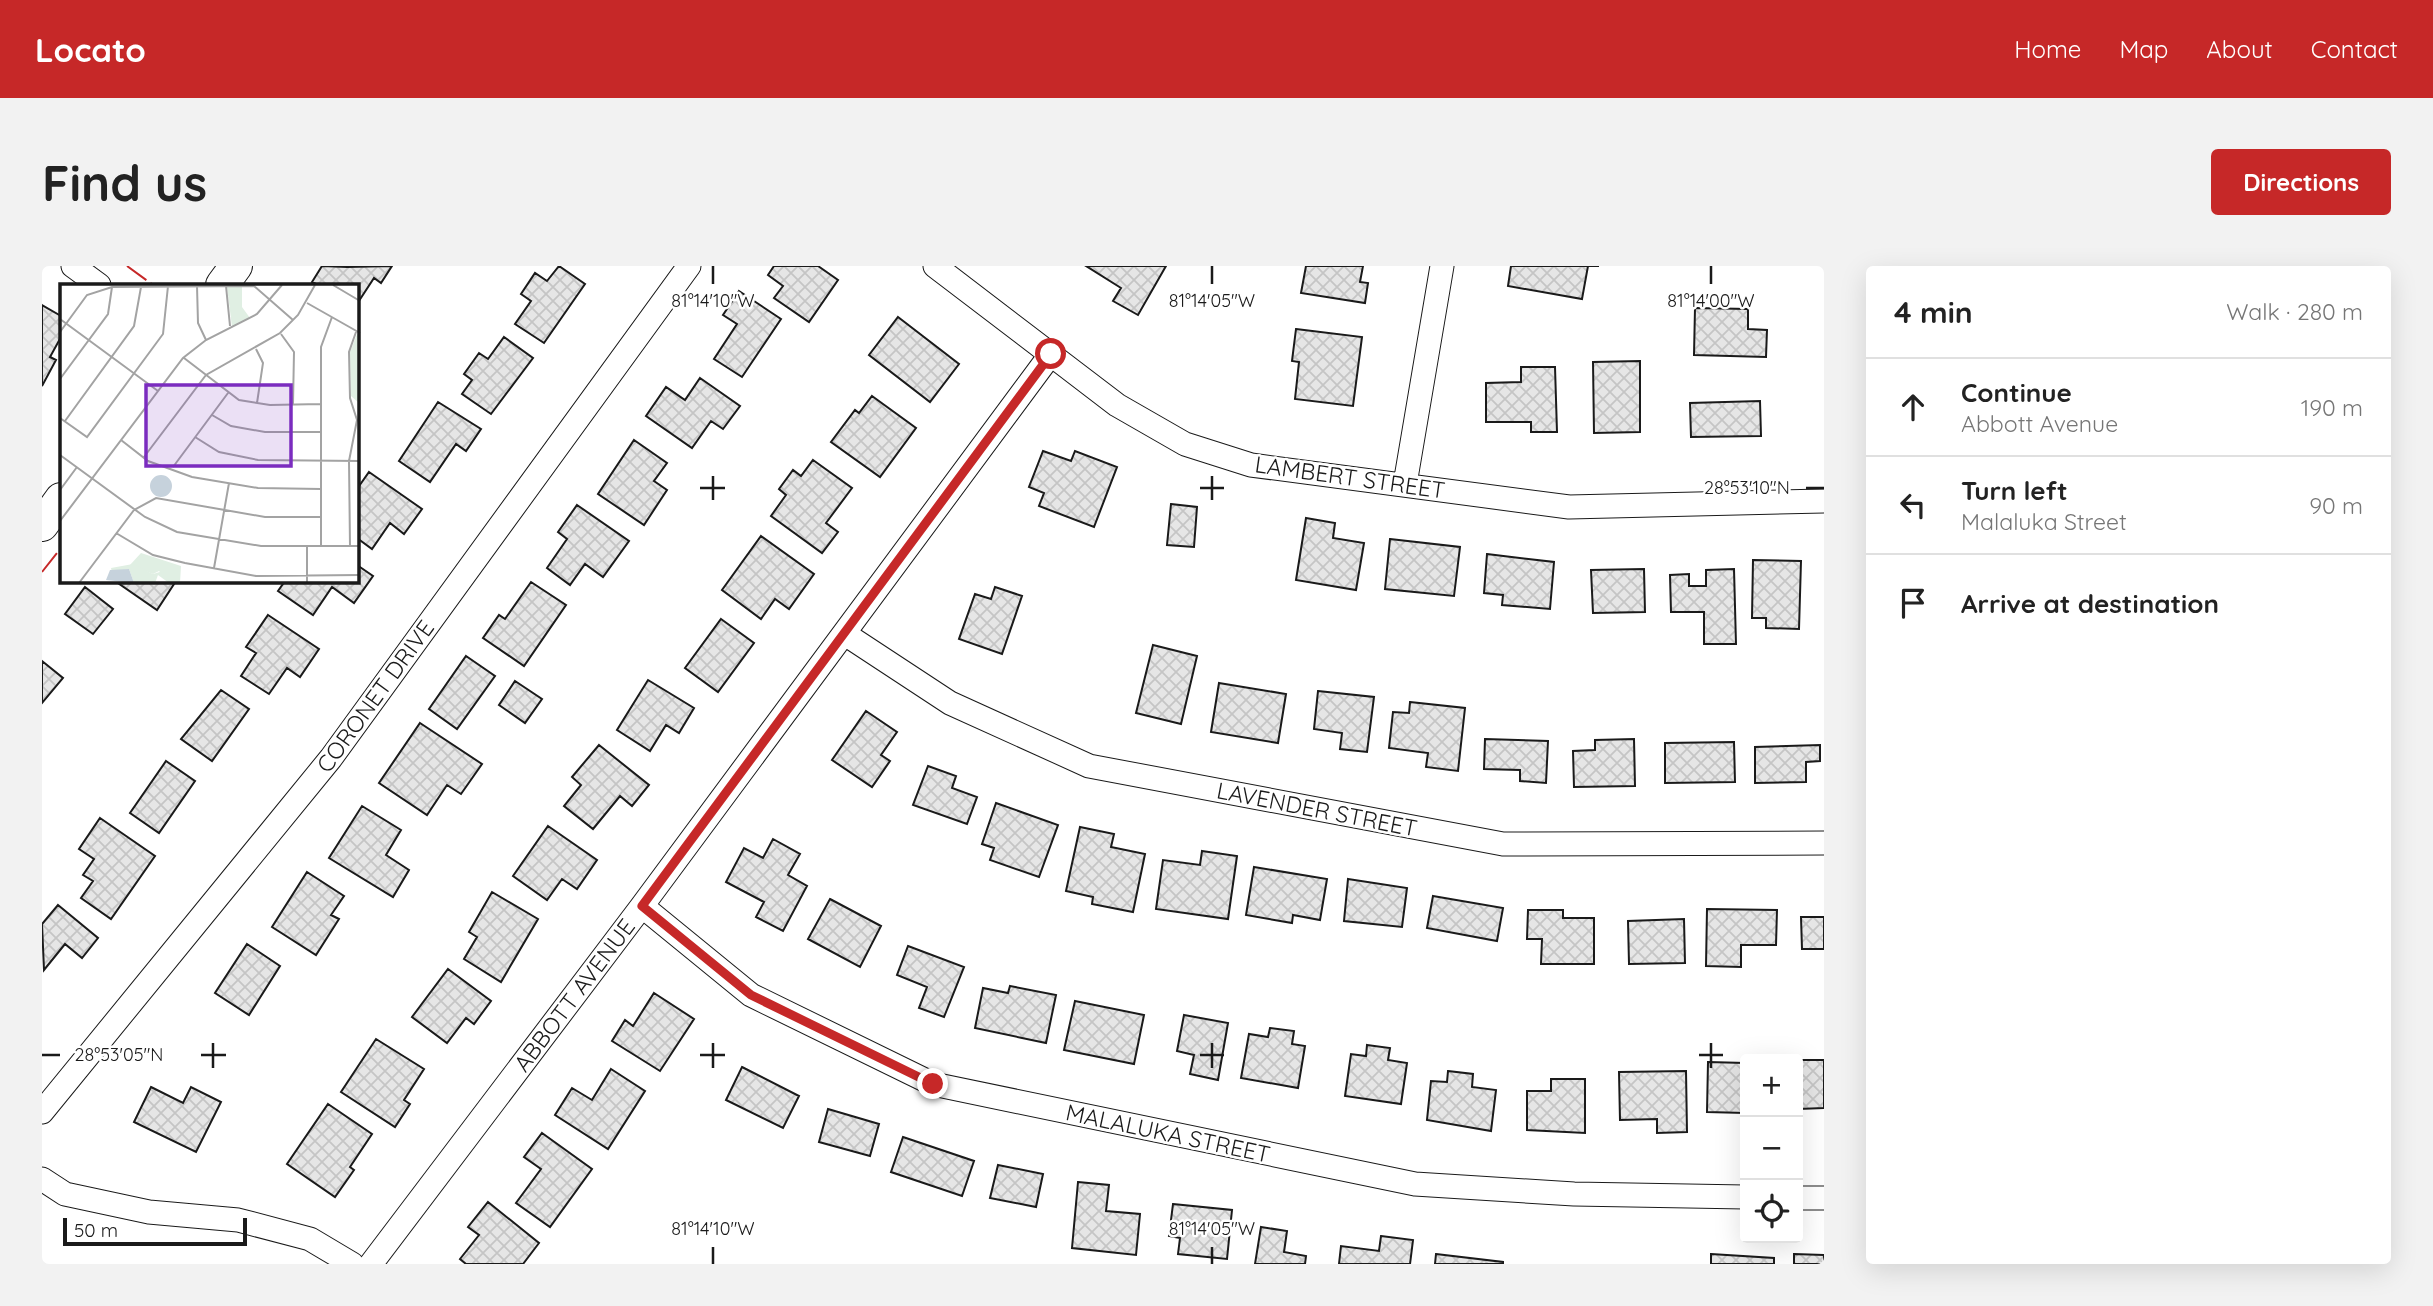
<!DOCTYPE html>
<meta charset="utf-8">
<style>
:root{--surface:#fff;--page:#f2f2f2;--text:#222;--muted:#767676;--line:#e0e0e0;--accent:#c62828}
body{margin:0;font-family:Quicksand,sans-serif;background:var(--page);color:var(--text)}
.controls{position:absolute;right:21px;bottom:21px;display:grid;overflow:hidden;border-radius:7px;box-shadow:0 7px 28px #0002}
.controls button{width:63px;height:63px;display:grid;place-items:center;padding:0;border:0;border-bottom:2px solid var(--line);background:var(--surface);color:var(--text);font:35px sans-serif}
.scale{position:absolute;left:21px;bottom:18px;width:184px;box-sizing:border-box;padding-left:7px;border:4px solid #1a1a1a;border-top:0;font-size:19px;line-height:24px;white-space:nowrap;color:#1a1a1a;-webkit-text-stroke:5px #fff;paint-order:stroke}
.stop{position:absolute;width:21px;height:21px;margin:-16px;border:5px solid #c62828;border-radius:50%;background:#fff}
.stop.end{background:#c62828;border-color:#fff;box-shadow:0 2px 7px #0008}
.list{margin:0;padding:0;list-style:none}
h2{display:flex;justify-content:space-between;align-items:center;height:91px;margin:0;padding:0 28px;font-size:30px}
h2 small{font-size:23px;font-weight:400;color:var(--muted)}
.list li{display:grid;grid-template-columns:46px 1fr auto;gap:21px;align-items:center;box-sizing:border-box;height:98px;padding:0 28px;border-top:2px solid var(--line)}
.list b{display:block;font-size:26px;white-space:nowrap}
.list p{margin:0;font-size:23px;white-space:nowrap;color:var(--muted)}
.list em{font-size:23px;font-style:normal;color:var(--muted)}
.icon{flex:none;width:38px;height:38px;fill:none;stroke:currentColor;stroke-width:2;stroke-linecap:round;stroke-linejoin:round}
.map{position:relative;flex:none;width:1782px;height:998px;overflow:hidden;border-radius:7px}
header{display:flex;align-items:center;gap:42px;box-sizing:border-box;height:98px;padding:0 35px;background:var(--accent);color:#fff}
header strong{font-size:33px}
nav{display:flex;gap:38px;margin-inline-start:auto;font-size:24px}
.intro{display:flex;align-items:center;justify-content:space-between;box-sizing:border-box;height:168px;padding:0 42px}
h1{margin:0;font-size:49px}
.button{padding:18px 32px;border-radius:7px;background:var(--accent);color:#fff;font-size:24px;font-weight:700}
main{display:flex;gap:42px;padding:0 42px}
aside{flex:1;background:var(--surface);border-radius:7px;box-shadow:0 7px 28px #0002}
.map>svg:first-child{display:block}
.building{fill:url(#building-cross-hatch);stroke:#1a1a1a;stroke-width:2}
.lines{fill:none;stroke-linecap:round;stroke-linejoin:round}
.street-casing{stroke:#1a1a1a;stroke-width:25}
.secondary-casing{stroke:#1a1a1a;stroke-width:34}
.street{stroke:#fff;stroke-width:23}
.secondary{stroke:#fff;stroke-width:32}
.power{stroke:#c62828;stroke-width:2;stroke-dasharray:24 5 3.5 5;stroke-linecap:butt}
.route{stroke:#c62828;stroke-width:9}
.ticks{fill:none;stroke:#1a1a1a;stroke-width:2.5}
.labels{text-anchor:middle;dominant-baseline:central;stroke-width:5;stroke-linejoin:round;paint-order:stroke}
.street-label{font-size:23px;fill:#1a1a1a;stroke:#fff}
.inset-road{fill:none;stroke:#a3a3a3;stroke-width:2}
.view{fill:#7b2cbf;fill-opacity:0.15;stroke:#7b2cbf;stroke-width:3.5}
.inset-edge{fill:none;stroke:#1a1a1a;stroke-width:3.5}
.ticks-label{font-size:18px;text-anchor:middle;fill:#1a1a1a;stroke:#fff;stroke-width:5;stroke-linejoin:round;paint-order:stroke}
</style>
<header>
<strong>Locato</strong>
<nav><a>Home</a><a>Map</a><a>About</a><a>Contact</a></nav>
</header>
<div class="intro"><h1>Find us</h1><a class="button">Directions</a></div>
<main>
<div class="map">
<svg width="1782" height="998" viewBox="0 0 1782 998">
<defs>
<pattern id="building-cross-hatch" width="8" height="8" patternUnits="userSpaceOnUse" patternTransform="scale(1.75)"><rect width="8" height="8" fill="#e6e6e6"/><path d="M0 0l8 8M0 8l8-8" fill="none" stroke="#c5c5c5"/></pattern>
</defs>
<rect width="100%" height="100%" fill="#fff"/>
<path class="building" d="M 280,0 L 305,1 L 350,0 L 339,17 L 332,12 L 315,38 L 315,19 L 276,19 L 270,16 Z
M 517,0 L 543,18 L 502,77 L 473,58 L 489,35 L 479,28 L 493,7 L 505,15 Z
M 732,0 L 776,0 L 796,14 L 767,56 L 732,32 L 741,20 L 726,9 Z
M 1044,0 L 1124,0 L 1096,49 L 1071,35 L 1079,22 Z
M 1264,0 L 1321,0 L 1318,16 L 1326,17 L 1323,37 L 1259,27 Z
M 1469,0 L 1557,0 L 1546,0 L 1540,33 L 1466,20 Z
M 697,25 L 739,53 L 700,111 L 672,93 L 695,58 L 681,49 Z
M 0,39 L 19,50 L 19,71 L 8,91 L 14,94 L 0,120 Z
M 1653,42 L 1706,43 L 1706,63 L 1725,64 L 1724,91 L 1652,89 Z
M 856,51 L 917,98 L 888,136 L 827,89 Z
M 1254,63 L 1320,71 L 1311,140 L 1253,133 L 1257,96 L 1250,95 Z
M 462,71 L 491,92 L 449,148 L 420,128 L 430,114 L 422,108 L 437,87 L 446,93 Z
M 1598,95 L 1598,166 L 1552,167 L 1551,96 Z
M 1479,101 L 1513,101 L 1515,166 L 1489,166 L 1489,156 L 1444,156 L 1444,117 L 1479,116 Z
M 658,112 L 698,140 L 681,163 L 669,155 L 650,182 L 604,150 L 624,121 L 643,134 Z
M 830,130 L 874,162 L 838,211 L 789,176 L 813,144 L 817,147 Z
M 1718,135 L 1719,170 L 1649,171 L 1648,137 Z
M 396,136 L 439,163 L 424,185 L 414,178 L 388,216 L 357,195 Z
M 592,174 L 625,197 L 612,215 L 625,224 L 602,259 L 556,228 Z
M 1001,185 L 1029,195 L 1033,185 L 1075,201 L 1052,261 L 997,240 L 1002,227 L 987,221 Z
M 771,194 L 810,222 L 784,257 L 796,266 L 780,287 L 729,250 L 744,229 L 737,223 L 751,204 L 759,210 Z
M 327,206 L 380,243 L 362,268 L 348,257 L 330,283 L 315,272 L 315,223 Z
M 1129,238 L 1155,241 L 1152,281 L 1125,279 Z
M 535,239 L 587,275 L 561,311 L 543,298 L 528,319 L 505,302 L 525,273 L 516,266 Z
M 1264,252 L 1293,257 L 1291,272 L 1322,277 L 1314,324 L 1254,314 Z
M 719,270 L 772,308 L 747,343 L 733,333 L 719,353 L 680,324 Z
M 1348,273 L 1418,281 L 1412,330 L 1343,323 Z
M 1445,288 L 1512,296 L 1508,343 L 1460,339 L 1461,329 L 1442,327 Z
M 1711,294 L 1759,295 L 1757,363 L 1724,362 L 1724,352 L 1710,352 Z
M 315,299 L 331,310 L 312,337 L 290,321 L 271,349 L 236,325 L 243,315 L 315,315 Z
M 1602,303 L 1603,346 L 1551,347 L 1549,304 Z
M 1692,303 L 1694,378 L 1662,378 L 1662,346 L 1629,346 L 1628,309 L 1647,308 L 1647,320 L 1664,320 L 1664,304 Z
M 73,315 L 134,315 L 115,344 Z
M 489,316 L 524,339 L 482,400 L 441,372 L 457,349 L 463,353 Z
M 43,321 L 71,343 L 51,368 L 23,348 Z
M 953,321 L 980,330 L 960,388 L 917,373 L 933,328 L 949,333 Z
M 226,349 L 277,383 L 258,411 L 245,402 L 227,428 L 199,410 L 214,387 L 204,381 Z
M 679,353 L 712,377 L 676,426 L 643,402 Z
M 1111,379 L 1155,390 L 1139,458 L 1094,447 Z
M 424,390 L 453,410 L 415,463 L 387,443 Z
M 0,395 L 21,412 L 0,437 Z
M 606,414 L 652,442 L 637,467 L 624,459 L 608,485 L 575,464 Z
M 473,415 L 500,433 L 483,457 L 457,439 Z
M 1177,417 L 1244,428 L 1236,477 L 1169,466 Z
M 179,424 L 207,443 L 170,495 L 139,473 Z
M 1276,425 L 1332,431 L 1325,486 L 1298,483 L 1300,467 L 1272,463 Z
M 1368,436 L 1423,442 L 1416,505 L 1384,501 L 1386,487 L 1347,482 L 1351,446 L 1367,447 Z
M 824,445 L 855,466 L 839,489 L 848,495 L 830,521 L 790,494 Z
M 378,457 L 440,498 L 419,528 L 405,519 L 385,549 L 337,517 Z
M 1443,473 L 1506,475 L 1504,517 L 1478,515 L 1478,504 L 1442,503 Z
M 1592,473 L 1593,520 L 1532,521 L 1531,485 L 1553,484 L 1553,474 Z
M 1692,476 L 1693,516 L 1623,517 L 1623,477 Z
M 557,479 L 607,519 L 590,540 L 578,530 L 551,563 L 522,540 L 539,519 L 530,511 Z
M 1778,479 L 1778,495 L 1764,496 L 1764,516 L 1713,517 L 1713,481 Z
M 124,495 L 153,515 L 117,567 L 88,547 Z
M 886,500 L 914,510 L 910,522 L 935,531 L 925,558 L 871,539 Z
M 954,537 L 1016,559 L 997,611 L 948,594 L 952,582 L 940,578 Z
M 320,540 L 359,564 L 344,589 L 367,604 L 351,631 L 287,592 Z
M 58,552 L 113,590 L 69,653 L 39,632 L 51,615 L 41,609 L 52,593 L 37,583 Z
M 506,560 L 555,594 L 535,623 L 520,613 L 505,634 L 471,610 Z
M 1038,561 L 1072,568 L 1069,581 L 1103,588 L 1091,646 L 1050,638 L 1051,631 L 1024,625 Z
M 731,573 L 758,588 L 746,609 L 765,620 L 741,665 L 714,651 L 722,636 L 684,616 L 702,582 L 721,592 Z
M 1160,585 L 1195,590 L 1186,653 L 1114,643 L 1121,594 L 1158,599 Z
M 1212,601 L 1285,613 L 1278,654 L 1251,649 L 1250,657 L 1204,649 Z
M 265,606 L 302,630 L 289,649 L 297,653 L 274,689 L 230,661 Z
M 1306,613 L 1365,622 L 1360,661 L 1302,655 Z
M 450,626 L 496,653 L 459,716 L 422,693 L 435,671 L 427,666 Z
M 1391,630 L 1461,642 L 1455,675 L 1385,662 Z
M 788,633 L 839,660 L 818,701 L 766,673 Z
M 16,639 L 56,672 L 40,692 L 23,678 L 2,704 L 0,658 Z
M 1665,643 L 1735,644 L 1734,679 L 1699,679 L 1699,701 L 1664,700 Z
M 1486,644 L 1521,644 L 1521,652 L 1552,652 L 1552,698 L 1499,698 L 1500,673 L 1485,673 Z
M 1759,651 L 1782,651 L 1782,683 L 1760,683 Z
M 1642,653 L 1643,697 L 1587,698 L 1586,655 Z
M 205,678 L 238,700 L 207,749 L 173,727 Z
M 866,680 L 922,701 L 902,751 L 877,742 L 885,721 L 855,709 Z
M 406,703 L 449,735 L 432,758 L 424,752 L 405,777 L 370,751 Z
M 968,720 L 1014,729 L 1004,777 L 933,762 L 941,722 L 966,727 Z
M 612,727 L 652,753 L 618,805 L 570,775 L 583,754 L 591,760 Z
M 1033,735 L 1102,749 L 1092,798 L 1022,784 Z
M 1142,749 L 1186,757 L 1176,814 L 1148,808 L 1152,789 L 1135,785 Z
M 1228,762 L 1252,765 L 1250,778 L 1263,780 L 1256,822 L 1199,812 L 1207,768 L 1226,771 Z
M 334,773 L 382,803 L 362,834 L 368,838 L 353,861 L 299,826 Z
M 1325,779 L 1348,782 L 1346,794 L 1365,797 L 1359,838 L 1303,830 L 1309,788 L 1324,790 Z
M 1756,794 L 1782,794 L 1782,842 L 1757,843 Z
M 1666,796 L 1703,797 L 1703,847 L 1665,846 Z
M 700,801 L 757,830 L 741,862 L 684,834 Z
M 569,803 L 603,825 L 566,883 L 513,849 L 530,822 L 550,834 Z
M 1406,805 L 1431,808 L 1430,821 L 1454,824 L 1449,865 L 1385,854 L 1389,815 L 1405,816 Z
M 1644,805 L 1645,866 L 1615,867 L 1615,853 L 1578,854 L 1577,806 Z
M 1509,813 L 1543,813 L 1543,867 L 1485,864 L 1485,825 L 1509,825 Z
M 109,821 L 141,837 L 149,821 L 179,836 L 154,886 L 92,856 Z
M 286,838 L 330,868 L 308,901 L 312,904 L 293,931 L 245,898 Z
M 786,843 L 837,858 L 828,890 L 777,876 Z
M 500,867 L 550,903 L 508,961 L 474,937 L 499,903 L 482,891 Z
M 861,871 L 932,895 L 920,930 L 849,906 Z
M 956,899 L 1001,908 L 994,941 L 948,932 Z
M 1036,916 L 1067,919 L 1064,945 L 1098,948 L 1094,989 L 1030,982 Z
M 446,936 L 497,977 L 481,998 L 424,998 L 418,993 L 437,969 L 426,961 Z
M 1131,938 L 1190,944 L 1185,993 L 1136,988 L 1138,972 L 1127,970 Z
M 1219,961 L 1245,965 L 1242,986 L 1264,990 L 1263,998 L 1213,998 Z
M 1339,970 L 1371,974 L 1368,998 L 1297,998 L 1299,980 L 1337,985 Z
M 1394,988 L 1461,996 L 1461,998 L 1393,998 Z
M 1669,988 L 1732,992 L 1732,998 L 1669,998 Z
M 1752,988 L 1782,989 L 1782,998 L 1752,998 Z"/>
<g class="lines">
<g class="street-casing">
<path id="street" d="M 31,0 L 57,19
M 893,0 L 1075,139 L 1143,178 L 1209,199 L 1527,241 L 1782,235
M 1363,218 L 1400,0
M 803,368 L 908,437 L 1047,500 L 1461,578 L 1782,577
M 600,640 L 709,729 L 891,818 L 1373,918 L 1532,928 L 1703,931
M 0,846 L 289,492 L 647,0
M 0,913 L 23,928 L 107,946 L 196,954 L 268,973 L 310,998
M 1756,932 L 1782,932
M 329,998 L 600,640 L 1009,88"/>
</g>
<g class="secondary-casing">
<path id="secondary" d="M 180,19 L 194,0
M 0,259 L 19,233"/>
</g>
<use href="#street" class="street"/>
<use href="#secondary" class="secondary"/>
<path class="power" d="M 85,0 L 111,19
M 0,306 L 19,282"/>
</g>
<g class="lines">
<path class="route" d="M 891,818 L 709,729 L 600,640 L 1009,88"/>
</g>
<path class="ticks" d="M 671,0 L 671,18M 1170,0 L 1170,18M 1669,0 L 1669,18M 671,210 L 671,234M 1170,210 L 1170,234M 658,222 L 683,222M 1158,222 L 1182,222M 1764,222 L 1782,222M 171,777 L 171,802M 671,777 L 671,802M 1170,777 L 1170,802M 1669,777 L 1669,802M 0,789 L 18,789M 159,789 L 184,789M 658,789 L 683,789M 1158,789 L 1182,789M 1657,789 L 1681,789M 671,981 L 671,998M 1170,981 L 1170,998"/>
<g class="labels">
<g class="street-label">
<text transform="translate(1308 211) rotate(8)">LAMBERT STREET</text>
<text transform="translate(333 430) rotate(-54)">CORONET DRIVE</text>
<text transform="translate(1275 543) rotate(11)">LAVENDER STREET</text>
<text transform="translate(532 729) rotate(-53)">ABBOTT AVENUE</text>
<text transform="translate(1126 867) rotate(12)">MALALUKA STREET</text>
</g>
</g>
<g transform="translate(18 18)">
<rect width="299" height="299" fill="#fff"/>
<path d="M 167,3 L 182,3 L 182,23 L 190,34 L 172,43 ZM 297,50 L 300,51 L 299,119 L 291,112 L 290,68 Z" fill="#e0efe3"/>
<path d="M 81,269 L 121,282 L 120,299 L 109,299 L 99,287 L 93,290 L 70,281 Z" fill="#e0efe3"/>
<path d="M 73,280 L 93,290 L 103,287 L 109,299 L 98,291 L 95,299 L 74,299 L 69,285 L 52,288 L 51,284 Z" fill="#e0efe3"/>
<path d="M90 202a11 11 0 1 1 22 0a11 11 0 1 1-22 0ZM 69,285 L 74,299 L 46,296 L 50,286 Z" fill="#c6d2dc"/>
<path class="inset-road" d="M 273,1 L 300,17M 137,2 L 138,39 L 146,56M 166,2 L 170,42M 247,19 L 300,49M 0,35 L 98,107M 0,48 L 27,11 L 52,3 L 194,2 L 233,36M 221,50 L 234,68 L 233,120M 196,65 L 203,79 L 197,119M 124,74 L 179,116 L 210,121 L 261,120M 0,95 L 48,30 L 52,3M 152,131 L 171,142 L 205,148 L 261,148M 0,134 L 27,153 L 103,50 L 108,2M 5,137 L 74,42 L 81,3M 135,153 L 159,168 L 198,176 L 300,177M 61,156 L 88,177 L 132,193 L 198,204 L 261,205M 0,171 L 85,233 L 117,248 L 201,262 L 300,262M 84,173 L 146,91 L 220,49 L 238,31 L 255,1M 113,183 L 168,109M 0,206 L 17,183M 0,237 L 123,74 L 146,56 L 197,30 L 222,1M 56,249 L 93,271 L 125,279 L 196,292 L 300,291M 247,262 L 247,299M 261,262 L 261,63 L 272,33M 290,262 L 289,177 L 297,136 L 290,114 L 289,68 L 296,48M 154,284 L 169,199M 19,299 L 74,226 L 96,214 L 205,233 L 261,233"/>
<path class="view" d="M 86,101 L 231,101 L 231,182 L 86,182 Z"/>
<rect width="299" height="299" class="inset-edge"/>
</g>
<g class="ticks-label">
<text x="671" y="41">81°14'10"W</text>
<text x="1170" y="41">81°14'05"W</text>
<text x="1669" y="41">81°14'00"W</text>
<text x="1705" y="228">28°53'10"N</text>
<text x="77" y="795">28°53'05"N</text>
<text x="671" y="969">81°14'10"W</text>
<text x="1170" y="969">81°14'05"W</text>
</g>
</svg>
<div class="controls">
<button>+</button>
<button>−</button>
<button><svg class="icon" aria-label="locate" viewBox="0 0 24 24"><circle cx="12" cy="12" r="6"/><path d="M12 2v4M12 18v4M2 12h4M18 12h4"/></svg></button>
</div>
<div class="scale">50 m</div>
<div class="stop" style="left:1009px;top:88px"></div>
<div class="stop end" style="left:891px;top:818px"></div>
</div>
<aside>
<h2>4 min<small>Walk · 280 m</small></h2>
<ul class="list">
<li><svg class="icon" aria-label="ahead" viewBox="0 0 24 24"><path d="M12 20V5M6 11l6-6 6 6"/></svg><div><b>Continue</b><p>Abbott Avenue</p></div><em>190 m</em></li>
<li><svg class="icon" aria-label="left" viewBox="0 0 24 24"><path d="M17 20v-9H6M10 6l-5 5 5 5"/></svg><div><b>Turn left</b><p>Malaluka Street</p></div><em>90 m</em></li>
<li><svg class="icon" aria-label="arrive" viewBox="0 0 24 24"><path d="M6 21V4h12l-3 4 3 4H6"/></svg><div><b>Arrive at destination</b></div></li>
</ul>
</aside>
</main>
